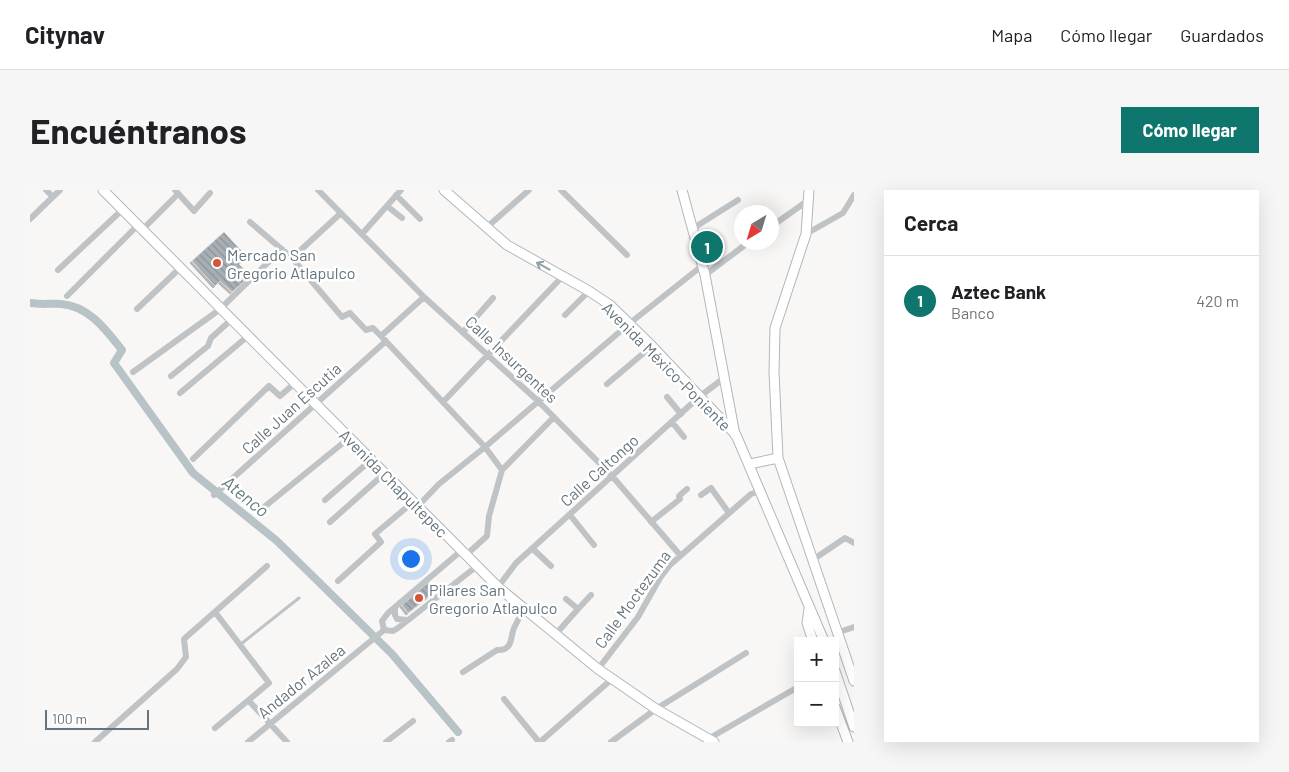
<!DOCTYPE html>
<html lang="es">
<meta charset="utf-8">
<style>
:root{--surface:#fff;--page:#f6f6f6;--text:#202124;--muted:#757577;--line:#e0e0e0;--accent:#0f766e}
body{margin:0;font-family:Barlow,sans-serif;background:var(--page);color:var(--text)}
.controls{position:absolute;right:15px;bottom:15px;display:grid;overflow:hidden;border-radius:0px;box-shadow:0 5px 20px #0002}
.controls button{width:45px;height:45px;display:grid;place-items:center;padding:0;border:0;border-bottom:1px solid var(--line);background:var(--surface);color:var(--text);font:25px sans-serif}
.compass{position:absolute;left:704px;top:15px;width:45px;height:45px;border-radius:50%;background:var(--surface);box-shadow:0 5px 20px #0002;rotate:218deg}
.scale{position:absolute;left:15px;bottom:12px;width:104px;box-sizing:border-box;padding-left:5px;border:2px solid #65747e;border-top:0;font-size:14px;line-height:18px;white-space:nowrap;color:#65747e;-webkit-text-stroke:4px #fff;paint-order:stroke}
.you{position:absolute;left:380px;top:368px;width:18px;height:18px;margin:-12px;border:4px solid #fff;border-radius:50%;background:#1a73e8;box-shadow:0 0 0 8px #1a73e833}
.badge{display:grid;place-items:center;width:32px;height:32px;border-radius:50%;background:var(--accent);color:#fff;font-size:16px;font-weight:700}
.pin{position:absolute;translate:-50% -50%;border:2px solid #fff;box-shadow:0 1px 5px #0006}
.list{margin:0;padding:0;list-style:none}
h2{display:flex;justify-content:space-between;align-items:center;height:65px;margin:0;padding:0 20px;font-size:21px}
h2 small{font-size:16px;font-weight:400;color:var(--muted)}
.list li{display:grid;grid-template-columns:32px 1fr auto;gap:15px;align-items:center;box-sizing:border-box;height:90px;padding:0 20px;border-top:1px solid var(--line)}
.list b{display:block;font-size:19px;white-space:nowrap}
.list p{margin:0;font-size:16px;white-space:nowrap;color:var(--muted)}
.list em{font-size:16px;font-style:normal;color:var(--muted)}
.map{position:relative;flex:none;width:824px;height:552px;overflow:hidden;border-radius:0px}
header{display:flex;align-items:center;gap:30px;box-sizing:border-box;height:70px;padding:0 25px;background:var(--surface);border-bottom:1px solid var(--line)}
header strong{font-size:24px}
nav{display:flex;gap:28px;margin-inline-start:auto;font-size:18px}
.intro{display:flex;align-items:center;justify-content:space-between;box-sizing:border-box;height:120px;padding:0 30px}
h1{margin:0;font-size:35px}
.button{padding:12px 22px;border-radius:0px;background:var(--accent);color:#fff;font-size:18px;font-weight:700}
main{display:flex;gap:30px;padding:0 30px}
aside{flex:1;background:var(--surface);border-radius:0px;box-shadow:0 5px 20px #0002}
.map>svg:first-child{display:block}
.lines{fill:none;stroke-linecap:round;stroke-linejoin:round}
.canal{stroke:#b8c3c7;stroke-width:8}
.building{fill:url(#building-back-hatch);stroke:#d9d9d7;filter:url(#shadow)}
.secondary-casing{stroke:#b1b7bb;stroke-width:11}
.lane{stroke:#bfc3c6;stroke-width:3}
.street{stroke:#bfc3c6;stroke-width:6}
.secondary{stroke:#fff;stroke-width:9}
.oneway{stroke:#939ea5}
.poi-dot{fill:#d65437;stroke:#fff;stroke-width:2}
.labels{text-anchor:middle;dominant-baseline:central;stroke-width:5;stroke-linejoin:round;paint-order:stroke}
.poi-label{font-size:16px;fill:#65747e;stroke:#fff;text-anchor:start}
.street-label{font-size:16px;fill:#65747e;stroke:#fff}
.water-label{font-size:18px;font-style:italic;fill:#657a7f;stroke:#fff}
</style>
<header>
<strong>Citynav</strong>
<nav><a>Mapa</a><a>Cómo llegar</a><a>Guardados</a></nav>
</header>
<div class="intro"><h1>Encuéntranos</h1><a class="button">Cómo llegar</a></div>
<main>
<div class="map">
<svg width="824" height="552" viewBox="0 0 824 552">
<defs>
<pattern id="building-back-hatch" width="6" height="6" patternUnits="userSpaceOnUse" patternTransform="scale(1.25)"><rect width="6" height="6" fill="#a7aeb4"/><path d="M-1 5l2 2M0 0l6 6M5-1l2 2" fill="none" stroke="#8c9298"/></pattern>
<filter id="shadow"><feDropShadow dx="-2" dy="2" stdDeviation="0" flood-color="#0004"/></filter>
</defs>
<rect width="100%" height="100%" fill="#f8f7f5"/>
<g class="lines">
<path class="canal" d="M 0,113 C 11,115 21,113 31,114 C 59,116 76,140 92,160 L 84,173 L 163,283 L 247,351 L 362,464 L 428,542"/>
</g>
<path class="building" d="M 194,42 L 217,67 L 209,74 L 220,86 L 202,102 L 190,91 L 185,96 L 162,71 Z
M 680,53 L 681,56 L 674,61 L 673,57 Z
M 399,392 L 406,401 L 378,423 L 372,415 Z"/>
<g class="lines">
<g class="secondary-casing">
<path id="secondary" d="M 73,0 L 468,397 L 568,479 L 626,519 L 684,552
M 414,0 L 477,55 L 559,101 L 580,115 L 622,156 L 706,245 L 794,451
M 652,0 L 675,85 L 705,245
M 779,0 L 776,44 L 745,138 L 744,182 L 748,268 L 824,491
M 720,274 L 748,268
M 779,419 L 777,433 L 783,451
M 805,481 L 824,537
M 805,517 L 818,552"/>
</g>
<path class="lane" d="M 211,454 L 269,408"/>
<path class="street" d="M 16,0 L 23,7
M 145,0 L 164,21 L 180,3
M 288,0 L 394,107 L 508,211 L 582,286 L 650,365
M 531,0 L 597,65
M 366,5 L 390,29
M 357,16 L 372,28
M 0,29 L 30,0
M 220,32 L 262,68 L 312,127 L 320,123 L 336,140 L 343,138 L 351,146
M 742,36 L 780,9
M 456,38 L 499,0
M 662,39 L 708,10
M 112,40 L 148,4
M 332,44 L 371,0
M 776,44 L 813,23 L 824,5
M 262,68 L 311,23
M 28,80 L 92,20
M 675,85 L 719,52
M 37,106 L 108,35
M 394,107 L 351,146 L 455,257 L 600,133 L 673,75
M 107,119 L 149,79
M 535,125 L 559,101
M 433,142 L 463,108
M 103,182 L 189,120 L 252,59
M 141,186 L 178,156 L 181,148 L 201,130
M 577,194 L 622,156
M 150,203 L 218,146
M 637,207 L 651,224
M 413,212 L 532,87
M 642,232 L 654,247
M 163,269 L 239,196 L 250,206 L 265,193
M 184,305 L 356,151
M 671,305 L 681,298 L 699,323
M 295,310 L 341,270
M 387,317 L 409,294 L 455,257 L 472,280
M 228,322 L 319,248
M 540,325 L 564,355
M 300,332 L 355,283
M 621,332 L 650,309 L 649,306 L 657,299
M 503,359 L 521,376
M 436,365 L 457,346 L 459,326 L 472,280 L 524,227
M 784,369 L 815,348 L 824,353
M 308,391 L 351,352 L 345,344 L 383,312
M 468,397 L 486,373 L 669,207 L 694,188
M 536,409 L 548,419 L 561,405
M 365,418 L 365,425 L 367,429 L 377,430
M 185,422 L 239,493 L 185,538
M 354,440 L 352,431 L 358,423 L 431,361
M 809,442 L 824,437
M 525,445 L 548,419
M 568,479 L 608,427 L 630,388 L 640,375 L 721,304 L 731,301
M 433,482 L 467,460 C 483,461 480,448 484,438 C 487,432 490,426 493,420
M 474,509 L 509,552
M 219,511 L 257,552
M 678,549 L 768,497
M 65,552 L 147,479 L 156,467 L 154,449 L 237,376
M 218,552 L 354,440 L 363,441 L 368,438 L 447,376
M 356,552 L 383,531
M 419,552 L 422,550
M 510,552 L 582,489
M 581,552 L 626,519 L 716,463"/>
<use href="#secondary" class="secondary"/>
</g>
<defs><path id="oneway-shaft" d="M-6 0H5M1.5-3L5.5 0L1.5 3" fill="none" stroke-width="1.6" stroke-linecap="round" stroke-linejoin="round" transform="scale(1.25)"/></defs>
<use class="oneway" href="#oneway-shaft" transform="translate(513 76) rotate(-151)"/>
<g class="poi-dot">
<circle cx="187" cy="73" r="5"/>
<circle cx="389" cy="408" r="5"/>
</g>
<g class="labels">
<g class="poi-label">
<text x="197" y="64">Mercado San<tspan x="197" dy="18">Gregorio Atlapulco</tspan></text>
<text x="399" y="399">Pilares San<tspan x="399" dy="18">Gregorio Atlapulco</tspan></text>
</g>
<g class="street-label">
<text transform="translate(482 169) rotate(43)">Calle Insurgentes</text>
<text transform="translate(637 176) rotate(45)">Avenida México-Poniente</text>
<text transform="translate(261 218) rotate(-42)">Calle Juan Escutia</text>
<text transform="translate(569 280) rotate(-42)">Calle Caltongo</text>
<text transform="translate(364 293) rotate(45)">Avenida Chapultepec</text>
<text transform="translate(602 409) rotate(-54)">Calle Moctezuma</text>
<text transform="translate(271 491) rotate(-39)">Andador Azalea</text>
</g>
<g class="water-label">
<text transform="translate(216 306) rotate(39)">Atenco</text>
</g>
</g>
</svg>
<div class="controls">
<button>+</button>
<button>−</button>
</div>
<svg class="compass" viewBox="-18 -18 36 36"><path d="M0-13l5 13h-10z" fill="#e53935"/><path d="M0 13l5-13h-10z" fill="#757577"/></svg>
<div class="scale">100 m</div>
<div class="you"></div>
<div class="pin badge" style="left:677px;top:57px">1</div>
</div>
<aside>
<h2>Cerca<small></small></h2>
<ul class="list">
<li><span class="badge">1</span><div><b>Aztec Bank</b><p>Banco</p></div><em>420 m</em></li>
</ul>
</aside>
</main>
